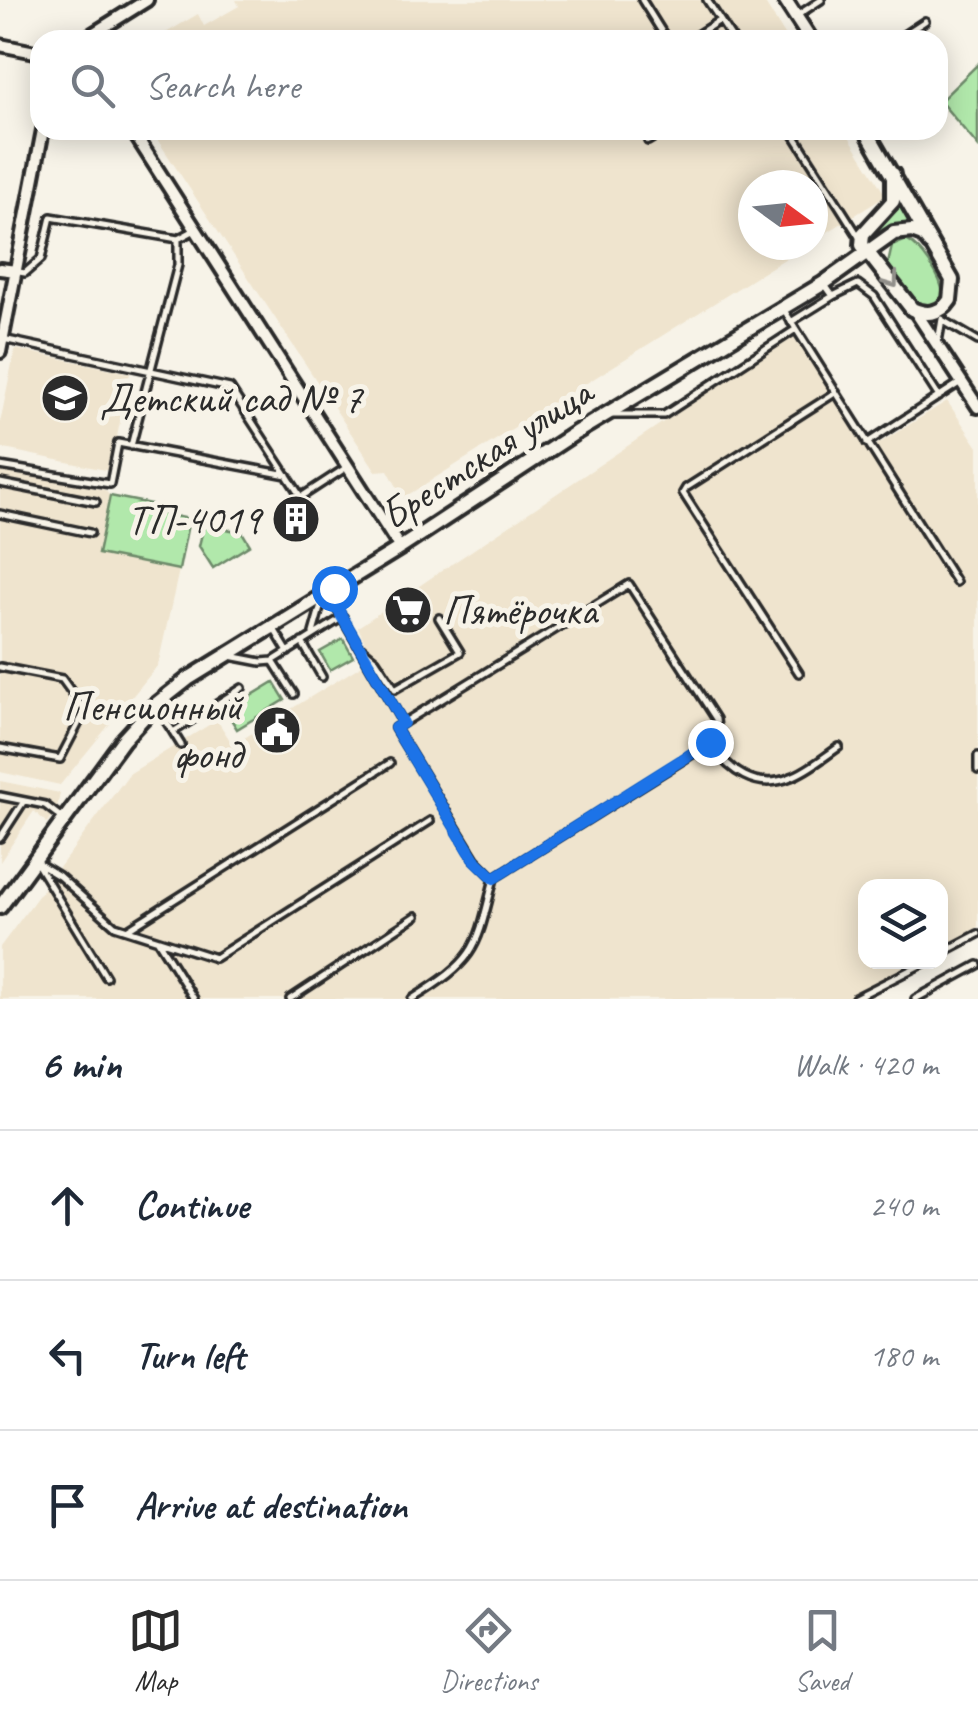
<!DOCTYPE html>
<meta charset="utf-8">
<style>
:root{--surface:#fff;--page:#f6f6f7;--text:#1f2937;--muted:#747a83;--line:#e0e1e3;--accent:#2b2b2b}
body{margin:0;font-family:Caveat,sans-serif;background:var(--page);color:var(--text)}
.controls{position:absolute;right:30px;bottom:30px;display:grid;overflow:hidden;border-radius:20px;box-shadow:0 5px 25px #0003}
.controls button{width:90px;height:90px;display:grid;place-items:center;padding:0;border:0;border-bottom:2px solid var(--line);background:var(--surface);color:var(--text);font:50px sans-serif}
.compass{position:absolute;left:738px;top:170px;width:90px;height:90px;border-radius:50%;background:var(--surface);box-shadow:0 5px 25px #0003;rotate:105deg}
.stop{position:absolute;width:30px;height:30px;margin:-22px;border:8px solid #1a73e8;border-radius:50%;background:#fff}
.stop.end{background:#1a73e8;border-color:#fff;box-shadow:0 2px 10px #0008}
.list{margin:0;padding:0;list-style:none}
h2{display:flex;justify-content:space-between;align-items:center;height:130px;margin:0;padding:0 40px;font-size:42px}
h2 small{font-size:32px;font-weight:400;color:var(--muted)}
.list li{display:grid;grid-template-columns:65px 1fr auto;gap:30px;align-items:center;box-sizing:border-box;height:150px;padding:0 40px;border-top:2px solid var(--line)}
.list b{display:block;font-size:38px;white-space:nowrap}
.list em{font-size:32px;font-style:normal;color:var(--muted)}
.icon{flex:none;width:55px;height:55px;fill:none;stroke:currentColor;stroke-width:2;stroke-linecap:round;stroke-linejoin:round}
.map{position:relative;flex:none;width:978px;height:999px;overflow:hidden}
.search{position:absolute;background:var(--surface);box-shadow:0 5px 25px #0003;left:30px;right:30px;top:30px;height:110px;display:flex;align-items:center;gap:25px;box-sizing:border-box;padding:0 35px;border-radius:30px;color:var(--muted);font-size:38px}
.sheet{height:580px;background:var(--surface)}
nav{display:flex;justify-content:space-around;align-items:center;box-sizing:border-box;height:140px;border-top:2px solid var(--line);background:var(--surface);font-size:28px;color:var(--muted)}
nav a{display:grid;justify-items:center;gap:5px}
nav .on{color:var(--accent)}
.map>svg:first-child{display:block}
.built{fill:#efe4ce}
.green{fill:#b1e8ab;stroke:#6e8a6b;stroke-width:2.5}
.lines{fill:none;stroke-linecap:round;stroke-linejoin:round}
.service-casing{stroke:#2b2b2b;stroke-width:12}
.minor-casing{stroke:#2b2b2b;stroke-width:18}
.tertiary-casing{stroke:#2b2b2b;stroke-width:20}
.service{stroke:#f7f3e8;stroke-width:5}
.minor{stroke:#f7f3e8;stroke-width:10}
.tertiary{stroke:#f7f3e8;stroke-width:12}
.oneway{stroke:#918f8a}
.route{stroke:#1a73e8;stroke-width:12}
.labels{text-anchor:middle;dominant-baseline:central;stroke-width:10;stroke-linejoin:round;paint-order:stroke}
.poi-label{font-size:42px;fill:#2b2b2b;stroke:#f7f3e8;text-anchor:start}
.street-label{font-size:42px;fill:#2b2b2b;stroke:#f7f3e8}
</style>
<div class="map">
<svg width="978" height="999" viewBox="0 0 978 999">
<rect width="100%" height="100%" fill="#f7f3e8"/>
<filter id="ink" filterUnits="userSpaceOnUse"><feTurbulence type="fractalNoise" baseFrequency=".01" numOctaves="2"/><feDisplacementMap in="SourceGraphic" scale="20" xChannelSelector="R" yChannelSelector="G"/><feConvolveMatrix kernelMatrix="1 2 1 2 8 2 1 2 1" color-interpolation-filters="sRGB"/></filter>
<g filter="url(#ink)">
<path class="built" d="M 236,0 L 763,0 L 788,40 L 154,40 L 198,14 L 204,26 L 239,6 Z
M 151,130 L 845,130 L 886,196 L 813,241 L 813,185 L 753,185 L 753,245 L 807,245 L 403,498 L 388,470 L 376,471 Z
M 802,329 L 875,446 L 947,401 L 978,447 L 978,927 L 941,948 L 940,886 L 866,886 L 866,962 L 915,962 L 848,999 L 0,999 L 0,947 L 129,774 L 217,720 L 233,745 L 372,659 L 358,627 Z
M 15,349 L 130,373 L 110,471 L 0,448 L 0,423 Z
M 5,469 L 105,490 L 110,496 L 98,554 L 179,570 L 158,665 L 60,785 L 0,772 L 0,471 Z
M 0,781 L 60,793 L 57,808 L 47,823 L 34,811 L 0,862 Z"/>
<path class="green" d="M 978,64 L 978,146 L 940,101 Z
M 900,207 L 904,208 L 911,223 L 888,227 L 869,236 L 868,233 Z
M 906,240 C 922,248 942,277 943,295 L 935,305 C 910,310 901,282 888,264 L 892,246 Z
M 110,496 L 161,506 L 160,513 L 189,519 L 179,570 L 98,554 Z
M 204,525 L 242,532 L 250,545 L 213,568 L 199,546 Z
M 343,639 L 353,657 L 330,670 L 320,652 Z
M 274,682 L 285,700 L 237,729 L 226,711 Z"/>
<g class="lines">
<g class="service-casing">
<path id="service" d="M 642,0 L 667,40
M 707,0 L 733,40
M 798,15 L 821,0
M 689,40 L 720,20
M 896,40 L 925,21
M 791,130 L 859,237
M 648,141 L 666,130
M 178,239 L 195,230
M 19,272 L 25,273 L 41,259 L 51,217 L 178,239 L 178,265 L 131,446
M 825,285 L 833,296 L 858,284 L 874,296 L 939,397
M 784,310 L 956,582
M 942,320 L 978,341
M 791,322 L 833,296
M 3,339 L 230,388 L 301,497 L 347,467
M 938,342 L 942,319
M 613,415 L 664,415 L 796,329
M 867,443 L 961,382
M 0,466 L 110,484 L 118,443 L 287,475
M 0,483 L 96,502
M 0,514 L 90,533
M 329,595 L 403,723
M 274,629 L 288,652
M 313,633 L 322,601
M 302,642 L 322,677
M 360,647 L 376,660 L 395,689 L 460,652 L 439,618
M 230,656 L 261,662 L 273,661 L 343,617
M 273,661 L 294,694
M 0,667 L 62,679 L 85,711 L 60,759 L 0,748
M 799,673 L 683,493 L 686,488 L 835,393
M 157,707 L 173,732 L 242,688
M 173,732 L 181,745
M 710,743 C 728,770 756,792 791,777 C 808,771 824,757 839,747
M 978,756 L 978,770
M 0,796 L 45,805 L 62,818
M 0,838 L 24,801
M 128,929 L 390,763
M 158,941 L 194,999
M 940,954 L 978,934
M 106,977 L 36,862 L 59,876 L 115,926 L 215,958 L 430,821
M 855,998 L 926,962
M 290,999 L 416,916
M 412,999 C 478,958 476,950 494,878 L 475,859 L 395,728 L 629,584 L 716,719 L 717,729 L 710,743 L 494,878
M 915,999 L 978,965"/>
</g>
<g class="minor-casing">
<path id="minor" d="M 83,40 L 147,0
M 0,45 L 40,53
M 132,130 L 400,548
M 0,269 L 16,271
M 915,311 L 978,407
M 0,352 L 43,130"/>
</g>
<g class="tertiary-casing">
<path id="tertiary" d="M 785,0 L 811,40
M 866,130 L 952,280 L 950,300 C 941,314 927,316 912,309 L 862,245 L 863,234 L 893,201 L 893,174
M 0,907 L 123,740 L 155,705 L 188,679 L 400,548 L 575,433 L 824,283 L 894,233 L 912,231 L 923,235 L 930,244"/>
</g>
<use href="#service" class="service"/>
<use href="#minor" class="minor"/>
<use href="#tertiary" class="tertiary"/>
</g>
<defs><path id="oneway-chevron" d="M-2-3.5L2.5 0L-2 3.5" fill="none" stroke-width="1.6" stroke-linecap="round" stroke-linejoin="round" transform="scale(2.5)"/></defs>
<use class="oneway" href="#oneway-chevron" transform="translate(892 281) rotate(54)"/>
</g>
<g class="lines" filter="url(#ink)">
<path class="route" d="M 334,588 L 328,592 L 403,723 L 395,728 L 474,859 L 494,878 L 710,742"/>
</g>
<defs>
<g id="school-disc" transform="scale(2.5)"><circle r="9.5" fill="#2b2b2b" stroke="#f7f3e8"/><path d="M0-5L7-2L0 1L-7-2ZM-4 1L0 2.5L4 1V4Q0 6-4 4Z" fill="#fff"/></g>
<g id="building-disc" transform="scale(2.5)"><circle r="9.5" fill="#2b2b2b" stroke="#f7f3e8"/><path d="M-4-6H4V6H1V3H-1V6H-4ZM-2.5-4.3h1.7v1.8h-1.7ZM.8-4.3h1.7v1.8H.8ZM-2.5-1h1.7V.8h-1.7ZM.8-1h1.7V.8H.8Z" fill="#fff"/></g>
<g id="supermarket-disc" transform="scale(2.5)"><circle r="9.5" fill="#2b2b2b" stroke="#f7f3e8"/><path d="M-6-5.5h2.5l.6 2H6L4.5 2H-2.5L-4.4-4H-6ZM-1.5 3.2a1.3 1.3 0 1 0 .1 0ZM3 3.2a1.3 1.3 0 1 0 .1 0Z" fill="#fff"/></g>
<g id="civic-disc" transform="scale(2.5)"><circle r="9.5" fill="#2b2b2b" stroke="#f7f3e8"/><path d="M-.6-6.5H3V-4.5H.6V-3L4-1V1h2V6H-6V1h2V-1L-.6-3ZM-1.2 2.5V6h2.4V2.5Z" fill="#fff"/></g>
</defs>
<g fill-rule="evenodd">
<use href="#school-disc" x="65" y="398"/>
<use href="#building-disc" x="296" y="519"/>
<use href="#supermarket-disc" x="408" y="610"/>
<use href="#civic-disc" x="277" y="730"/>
</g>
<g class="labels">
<g class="poi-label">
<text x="100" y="398">Детский сад № 7</text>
<text x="261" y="519" text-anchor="end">ТП-4019</text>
<text x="443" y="610">Пятёрочка</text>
<text x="242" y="706" text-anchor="end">Пенсионный<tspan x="242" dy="48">фонд</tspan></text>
</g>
<g class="street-label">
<text transform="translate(486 454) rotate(-33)">Брестская улица</text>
</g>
</g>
</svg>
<div class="controls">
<button><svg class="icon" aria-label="layers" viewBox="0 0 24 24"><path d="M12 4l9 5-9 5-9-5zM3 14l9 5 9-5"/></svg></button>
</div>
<svg class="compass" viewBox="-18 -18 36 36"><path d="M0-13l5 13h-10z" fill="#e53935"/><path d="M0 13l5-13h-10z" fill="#747a83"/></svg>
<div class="stop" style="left:334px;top:588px"></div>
<div class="stop end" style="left:710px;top:742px"></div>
<div class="search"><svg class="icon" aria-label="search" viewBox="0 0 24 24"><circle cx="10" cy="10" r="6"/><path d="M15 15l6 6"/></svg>Search here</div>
</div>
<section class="sheet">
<h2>6 min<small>Walk · 420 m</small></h2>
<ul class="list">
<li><svg class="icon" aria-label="ahead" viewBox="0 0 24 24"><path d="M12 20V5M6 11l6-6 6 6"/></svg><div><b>Continue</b></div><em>240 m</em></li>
<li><svg class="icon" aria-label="left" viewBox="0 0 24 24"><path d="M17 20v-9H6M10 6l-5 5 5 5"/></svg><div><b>Turn left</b></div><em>180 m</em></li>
<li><svg class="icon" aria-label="arrive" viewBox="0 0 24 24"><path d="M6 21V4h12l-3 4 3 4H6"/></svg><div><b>Arrive at destination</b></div></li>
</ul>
</section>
<nav>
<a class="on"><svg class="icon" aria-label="map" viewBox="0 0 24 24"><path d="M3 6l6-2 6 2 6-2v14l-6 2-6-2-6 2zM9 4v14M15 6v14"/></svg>Map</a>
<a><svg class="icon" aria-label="directions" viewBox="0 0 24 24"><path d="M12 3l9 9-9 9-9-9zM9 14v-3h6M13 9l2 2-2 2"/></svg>Directions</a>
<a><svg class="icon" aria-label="saved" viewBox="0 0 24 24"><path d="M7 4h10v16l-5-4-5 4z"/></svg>Saved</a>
</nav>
